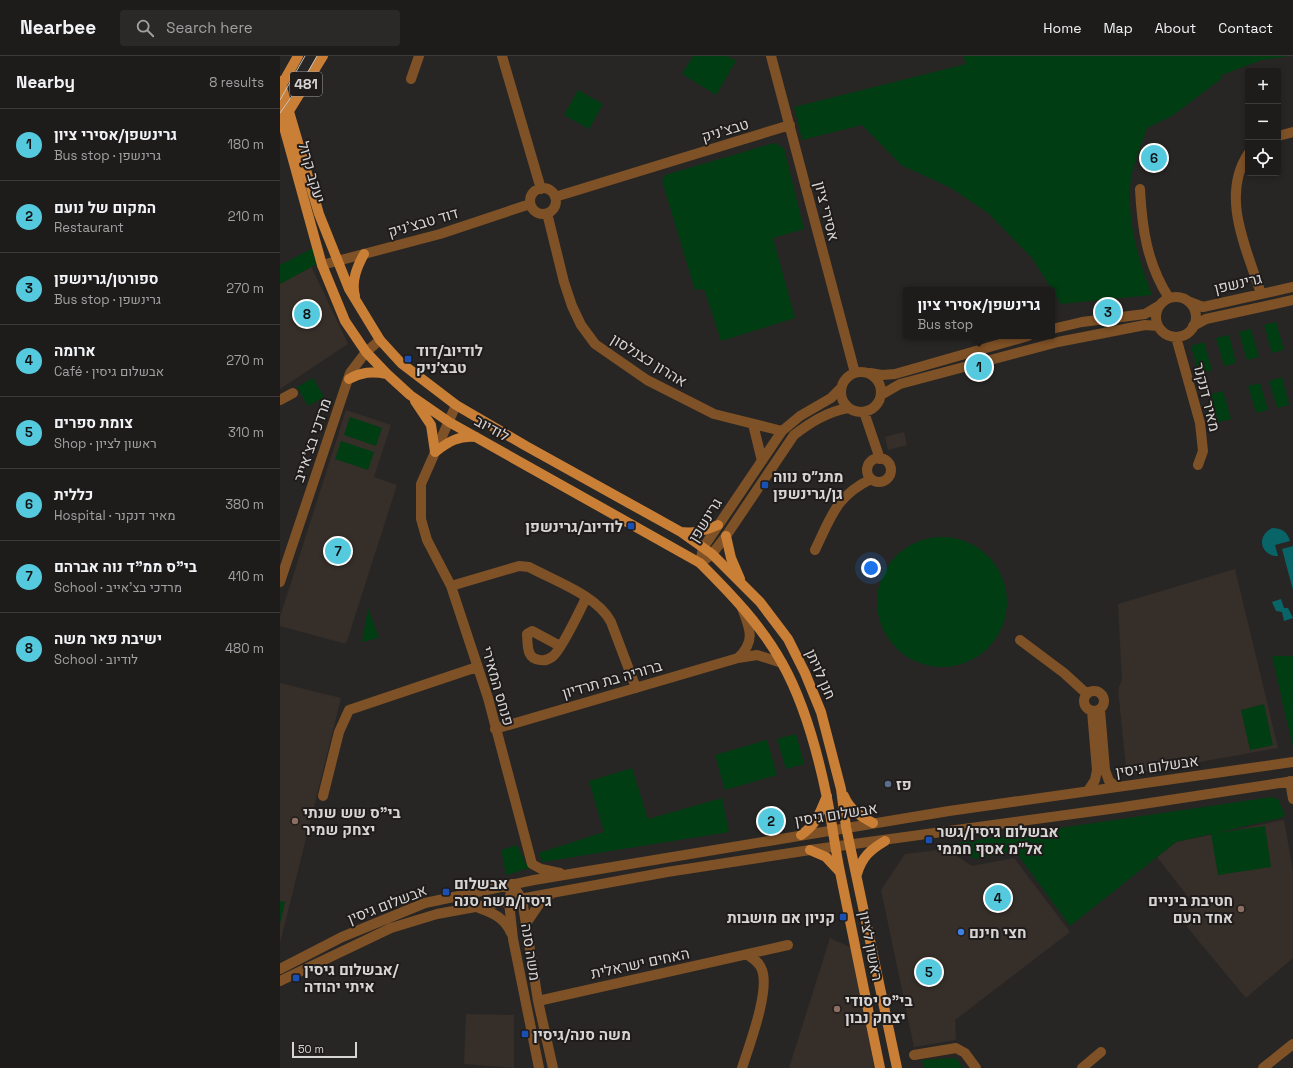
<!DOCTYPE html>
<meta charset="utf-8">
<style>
:root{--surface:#1e1c1b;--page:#2b2928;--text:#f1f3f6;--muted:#a1a1a3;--line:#3c3a3a;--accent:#55cadf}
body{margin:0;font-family:"Space Grotesk",Heebo,sans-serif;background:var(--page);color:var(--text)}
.controls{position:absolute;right:12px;top:12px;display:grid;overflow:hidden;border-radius:4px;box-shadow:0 2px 6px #0003}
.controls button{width:36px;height:36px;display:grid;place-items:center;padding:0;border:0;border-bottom:1px solid var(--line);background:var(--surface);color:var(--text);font:20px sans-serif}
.scale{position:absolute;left:12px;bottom:10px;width:65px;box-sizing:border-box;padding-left:4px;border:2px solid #d7d5d4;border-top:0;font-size:11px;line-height:14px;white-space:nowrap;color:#d7d5d4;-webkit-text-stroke:3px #1f1c1b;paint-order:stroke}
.you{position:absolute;left:591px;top:512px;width:14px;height:14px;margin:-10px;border:3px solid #fff;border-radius:50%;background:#1a73e8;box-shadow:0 0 0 6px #1a73e833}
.badge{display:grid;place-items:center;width:26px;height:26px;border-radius:50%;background:var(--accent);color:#111;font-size:13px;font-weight:700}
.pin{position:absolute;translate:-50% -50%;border:2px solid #fff;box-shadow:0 1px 4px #0006}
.popup{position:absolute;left:623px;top:231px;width:152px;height:52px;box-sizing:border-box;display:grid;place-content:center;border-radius:4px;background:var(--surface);filter:drop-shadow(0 1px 3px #0005);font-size:13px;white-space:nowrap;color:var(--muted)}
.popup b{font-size:15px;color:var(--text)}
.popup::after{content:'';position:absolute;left:50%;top:100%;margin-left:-8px;border:8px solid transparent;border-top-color:var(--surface)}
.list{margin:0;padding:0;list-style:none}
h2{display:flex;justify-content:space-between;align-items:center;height:52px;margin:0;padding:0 16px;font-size:17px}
h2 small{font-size:13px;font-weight:400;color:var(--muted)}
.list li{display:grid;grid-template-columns:26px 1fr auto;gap:12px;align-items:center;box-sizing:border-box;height:72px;padding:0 16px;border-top:1px solid var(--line)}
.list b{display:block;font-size:15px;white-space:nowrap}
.list p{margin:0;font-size:13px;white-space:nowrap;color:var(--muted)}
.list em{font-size:13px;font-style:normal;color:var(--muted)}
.icon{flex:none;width:22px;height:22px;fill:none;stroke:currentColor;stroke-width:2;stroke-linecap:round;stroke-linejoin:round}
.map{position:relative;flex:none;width:1013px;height:1012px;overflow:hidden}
header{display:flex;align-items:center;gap:24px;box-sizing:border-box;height:56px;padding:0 20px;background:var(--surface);border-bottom:1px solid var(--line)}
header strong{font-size:19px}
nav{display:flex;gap:22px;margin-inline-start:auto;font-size:14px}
.search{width:280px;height:36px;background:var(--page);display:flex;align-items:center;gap:10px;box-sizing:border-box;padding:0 14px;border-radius:4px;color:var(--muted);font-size:15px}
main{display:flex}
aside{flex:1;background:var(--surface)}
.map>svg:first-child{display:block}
.built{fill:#362e29}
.green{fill:#003d13}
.water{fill:#086467}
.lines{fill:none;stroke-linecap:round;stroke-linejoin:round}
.minor{stroke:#7f5126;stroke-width:10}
.major{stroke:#ca7f36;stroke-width:10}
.tram{stroke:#c5c3c2;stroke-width:1}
.transit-dot{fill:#1a4fb4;stroke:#1f1c1b;stroke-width:1.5}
.service-dot{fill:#5c6f8a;stroke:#1f1c1b;stroke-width:1.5}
.education-dot{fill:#8d6e63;stroke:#1f1c1b;stroke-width:1.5}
.shop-dot{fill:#3f7fe0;stroke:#1f1c1b;stroke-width:1.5}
.labels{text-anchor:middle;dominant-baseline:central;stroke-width:4;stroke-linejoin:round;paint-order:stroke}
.shield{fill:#1f1c1b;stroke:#a09e9c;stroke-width:1}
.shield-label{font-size:14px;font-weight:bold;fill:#d7d5d4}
.street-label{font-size:15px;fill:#d7d5d4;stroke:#1f1c1b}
.poi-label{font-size:15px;font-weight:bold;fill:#d7d5d4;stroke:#1f1c1b;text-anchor:start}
</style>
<header>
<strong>Nearbee</strong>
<div class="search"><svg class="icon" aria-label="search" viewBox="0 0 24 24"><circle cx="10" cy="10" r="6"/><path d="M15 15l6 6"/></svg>Search here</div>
<nav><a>Home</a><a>Map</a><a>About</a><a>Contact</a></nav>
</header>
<main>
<aside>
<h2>Nearby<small>8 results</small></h2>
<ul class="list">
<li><span class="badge">1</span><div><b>גרינשפן/אסירי ציון</b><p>Bus stop · גרינשפן</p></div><em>180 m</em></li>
<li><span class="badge">2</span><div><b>המקום של נועם</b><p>Restaurant</p></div><em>210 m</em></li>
<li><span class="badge">3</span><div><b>ספורטן/גרינשפן</b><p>Bus stop · גרינשפן</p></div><em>270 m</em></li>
<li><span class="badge">4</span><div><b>ארומה</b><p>Café · אבשלום גיסין</p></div><em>270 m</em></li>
<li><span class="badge">5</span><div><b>צומת ספרים</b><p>Shop · ראשון לציון</p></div><em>310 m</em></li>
<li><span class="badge">6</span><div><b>כללית</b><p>Hospital · מאיר דנקנר</p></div><em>380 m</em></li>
<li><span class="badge">7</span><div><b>בי&quot;ס ממ&quot;ד נוה אברהם</b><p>School · מרדכי בצ'אייב</p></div><em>410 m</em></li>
<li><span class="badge">8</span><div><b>ישיבת פאר משה</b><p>School · לודיוב</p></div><em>480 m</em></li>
</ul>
</aside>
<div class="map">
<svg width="1013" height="1012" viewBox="0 0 1013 1012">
<rect width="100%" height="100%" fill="#282624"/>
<path class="built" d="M 31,210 L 68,288 L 0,333 L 0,228 Z
M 66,354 L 111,369 L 94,421 L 117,429 L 66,588 L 0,570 L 0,561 Z
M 624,376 L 627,389 L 608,394 L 605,381 Z
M 955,513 L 998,692 L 853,718 L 846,712 L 838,633 L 842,624 L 838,548 Z
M 0,627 L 61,642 L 0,887 Z
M 1004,764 L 1013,815 L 1013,902 L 966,942 L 907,871 L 903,855 L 916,851 L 877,801 L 896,786 Z
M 666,793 L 692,810 L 734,802 L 790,876 L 675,964 L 676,984 L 634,991 L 601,834 L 625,798 Z
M 550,882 L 576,894 L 594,1012 L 509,1012 Z
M 186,958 L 234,959 L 234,1012 L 184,1008 Z"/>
<path class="green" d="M 413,0 L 447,0 L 456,5 L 436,39 L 402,18 Z
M 683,0 L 1009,0 L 982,4 L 942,19 L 941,23 L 892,60 L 867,72 C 862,88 854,105 851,122 C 846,161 858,203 872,239 L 781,248 L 752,202 L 708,157 L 671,132 L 621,109 L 582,69 L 522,84 L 514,51 L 686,8 Z
M 298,34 L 323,48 L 309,73 L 284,59 Z
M 494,87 L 504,92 L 524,173 L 493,182 L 515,262 L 441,285 L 424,233 L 415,234 L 382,125 L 385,119 Z
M 37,190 L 41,206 L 0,228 L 0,209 Z
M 996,266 L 1004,294 L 992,297 L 984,269 Z
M 971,273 L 979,301 L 967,304 L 959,276 Z
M 949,279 L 956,307 L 944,310 L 936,282 Z
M 924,286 L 932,314 L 919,318 L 911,290 Z
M 1002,321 L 1009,349 L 997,352 L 989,325 Z
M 33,322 L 44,341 L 28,350 L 17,331 Z
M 980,327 L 988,354 L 976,357 L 968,330 Z
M 943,335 L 951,363 L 938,366 L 931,338 Z
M 70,361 L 102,372 L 96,390 L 64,379 Z
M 61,385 L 94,396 L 88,414 L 55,403 Z
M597 546a65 65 0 1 1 130 0a65 65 0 1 1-130 0Z
M 88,552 L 99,582 L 82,586 Z
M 992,600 L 1013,600 L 1013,692 Z
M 984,648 L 993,689 L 970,694 L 961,654 Z
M 516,678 L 524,708 L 506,713 L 497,683 Z
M 487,684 L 497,719 L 445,734 L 435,699 Z
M 352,712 L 368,763 L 442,742 L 449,776 L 262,806 L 259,797 L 324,776 L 309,725 Z
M 992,741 L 998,743 L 1005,759 L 1001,762 L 935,777 L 985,770 L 991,811 L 938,819 L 931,778 L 896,786 L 790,870 L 735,795 L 695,803 L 669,788 Z
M 237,789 L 246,808 L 252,811 L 226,819 L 221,794 Z
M 0,845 L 5,846 L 0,868 Z
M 676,1002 L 683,1012 L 644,1012 L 642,1004 Z"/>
<path class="water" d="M 992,472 C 1001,472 1007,475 1010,485 L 995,489 L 998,500 C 980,500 976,480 992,472 Z
M 1013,490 L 1013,534 L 1002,493 Z
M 1001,543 L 1004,552 L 1008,552 L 1013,562 L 1004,565 L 1002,556 L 996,555 L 992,546 Z"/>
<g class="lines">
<path class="minor" d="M 222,0 L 261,133
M 491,0 L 575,317
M 131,23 L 139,0
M 998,80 L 1013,76
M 968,98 C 940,141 967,193 981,238
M250 145a13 13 0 1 1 26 0a13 13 0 1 1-26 0Z
M 860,133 C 862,172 867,208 889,242
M 275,141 L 510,69
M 267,157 L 284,226 L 292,250 L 301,269 L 315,288 L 367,324 L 434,358 L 502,375
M 42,209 L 160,178 L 250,148
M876 261a20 20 0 1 1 40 0a20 20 0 1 1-40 0Z
M 910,246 L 923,251 L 1013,231
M 913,270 L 926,263 L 1013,244
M 772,273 L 802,266 L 865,258 L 880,249
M 896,281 L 920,367 L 923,395 L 918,409
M561 336a20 20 0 1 1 40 0a20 20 0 1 1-40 0Z
M 590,317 L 602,319 L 615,318 L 748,280
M 601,339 L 620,328 L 778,286 L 865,269 L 878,270
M 0,344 L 13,337
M 176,349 L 141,428 L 141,463 L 147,484 L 171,530 L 208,642 L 252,808 L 261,813 L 280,817
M 584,356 L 600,403
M 473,368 L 482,405
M587 414a12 12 0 1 1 24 0a12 12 0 1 1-24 0Z
M 535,494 C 551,461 556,440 591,423
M 426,503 L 432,498 L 446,480 L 514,379 C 531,366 547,356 568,352
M 420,507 L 423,492 L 502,375 L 520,360 L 551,342 L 561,332
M 0,526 L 70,317 L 86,296 L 100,284
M 171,530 L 239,510 L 249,511 C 275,525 318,540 331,566 L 356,632
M 740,584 L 784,617 L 807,638
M 280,590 L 252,575 L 247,578 C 248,589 246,603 260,604 C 264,605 269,603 272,601 C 281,595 300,554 306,542
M 458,602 C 476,585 470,573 462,552
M804 645a10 10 0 1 1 20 0a10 10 0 1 1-20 0Z
M 820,654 L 825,714 L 829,725 L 837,731
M 215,673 L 458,602 L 477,599 L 502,607
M 1010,725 L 1013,743
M 808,735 L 815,724 L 817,714 L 812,655
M 43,740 L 59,676 L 69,654 L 197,611
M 232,828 L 242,843 L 258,945 L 273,1012
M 232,828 L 229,846 L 233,883 L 259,1012
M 199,852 C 213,857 225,862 231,877
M 245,869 L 260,847 L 271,838
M 0,913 L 62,881 L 145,847 L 254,824 L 669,755 L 1013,706
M 0,925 L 111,872 L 157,858 L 387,816 L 530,794 L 837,752 L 1013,725
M 258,945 L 508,889
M 634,999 L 676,992 L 685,997 L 696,1012
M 462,1012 C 469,990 490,935 482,914 C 480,907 474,903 468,899
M 802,1012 L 821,996
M 983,1012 L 1013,988"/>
<path class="major" d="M 0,25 L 39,158 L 69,233 L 100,284 L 121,307 L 176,349 L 246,390 L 401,476 L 432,498 L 480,546 L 508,583 L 525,617 L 541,656 L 561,733 L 566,771 L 617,1012
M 0,32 L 18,0
M 0,42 L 2,64 L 42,209 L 65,265 L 86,296 L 107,318 L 130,339 L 169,366 L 420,507 C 450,537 482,570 502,607 C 524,646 538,698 547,742 C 552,766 555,792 560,816 C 573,882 587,947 600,1012
M 6,60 L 43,0
M 75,240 C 71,225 77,211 84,198
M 69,323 C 81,316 92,315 107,318
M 135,345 L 151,369 L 155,396
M 155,396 C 168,386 179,379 196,381
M 401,476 C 415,478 426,474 438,469
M 446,480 L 451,502 L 460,523
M 564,740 C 570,754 580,760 593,767
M 521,779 C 537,768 539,758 547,740
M 530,794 L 546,801 L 560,816
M 577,818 C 582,801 590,794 605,785"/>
<path class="tram" d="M 0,44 L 25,0
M 0,57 L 24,23 L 37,0"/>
</g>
<g class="transit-dot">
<rect x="124" y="299" width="8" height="8" rx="2"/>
<rect x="481" y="425" width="8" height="8" rx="2"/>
<rect x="347" y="466" width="8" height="8" rx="2"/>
<rect x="645" y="780" width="8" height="8" rx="2"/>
<rect x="162" y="832" width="8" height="8" rx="2"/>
<rect x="559" y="857" width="8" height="8" rx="2"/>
<rect x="12" y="918" width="8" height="8" rx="2"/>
<rect x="241" y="974" width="8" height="8" rx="2"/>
</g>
<circle class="service-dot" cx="608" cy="728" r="4"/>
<g class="education-dot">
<circle cx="15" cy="765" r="4"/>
<circle cx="961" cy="853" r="4"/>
<circle cx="557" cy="953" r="4"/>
</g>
<circle class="shop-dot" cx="681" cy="876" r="4"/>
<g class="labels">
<rect class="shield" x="10" y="16" width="32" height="24" rx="3"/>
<g class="shield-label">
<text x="26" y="28">481</text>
</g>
<g class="street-label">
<text transform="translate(445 74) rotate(-17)">טבצ'ניק</text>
<text transform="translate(32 116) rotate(74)">יעקב קרול</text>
<text transform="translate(547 155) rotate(76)">אסירי ציון</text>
<text transform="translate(143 166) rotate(-16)">דוד טבצ'ניק</text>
<text transform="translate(958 227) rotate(-13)">גרינשפן</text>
<text transform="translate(369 304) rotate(32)">אהרון כצנלסון</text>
<text transform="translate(927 341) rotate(76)">מאיר דנקנר</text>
<text transform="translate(212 372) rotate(29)">לודיוב</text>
<text transform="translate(32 384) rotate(-71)">מרדכי בצ'אייב</text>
<text transform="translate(425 464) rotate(-58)">גרינשפן</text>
<text transform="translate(541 618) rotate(66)">חנן לויתן</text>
<text transform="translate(332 623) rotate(-16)">ברוריה בת תרדיון</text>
<text transform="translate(218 630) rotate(74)">פנחס המאירי</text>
<text transform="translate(877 710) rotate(-8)">אבשלום גיסין</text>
<text transform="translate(556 758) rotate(-9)">אבשלום גיסין</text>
<text transform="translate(107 848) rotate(-21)">אבשלום גיסין</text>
<text transform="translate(591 890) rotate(79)">ראשון לציון</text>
<text transform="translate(251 896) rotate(81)">משה סנה</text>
<text transform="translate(360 907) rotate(-12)">האחים ישראלית</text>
</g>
<g class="poi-label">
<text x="136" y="294">לודיוב/דוד<tspan x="136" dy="17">טבצ׳ניק</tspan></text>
<text x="493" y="420">מתנ״ס נווה<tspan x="493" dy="17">גן/גרינשפן</tspan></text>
<text x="343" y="470" text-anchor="end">לודיוב/גרינשפן</text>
<text x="616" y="728">פז</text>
<text x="23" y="756">בי"ס שש שנתי<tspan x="23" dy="17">יצחק שמיר</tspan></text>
<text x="657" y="775">אבשלום גיסין/גשר<tspan x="657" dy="17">אל״מ אסף חממי</tspan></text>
<text x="174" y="827">אבשלום<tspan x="174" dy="17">גיסין/משה סנה</tspan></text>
<text x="953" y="844" text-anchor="end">חטיבת ביניים<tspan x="953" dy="17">אחד העם</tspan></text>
<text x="555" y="861" text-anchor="end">קניון אם מושבות</text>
<text x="689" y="876">חצי חינם</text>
<text x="24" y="913">אבשלום גיסין/<tspan x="24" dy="17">איתי יהודה</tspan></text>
<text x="565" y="944">בי"ס יסודי<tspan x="565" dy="17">יצחק נבון</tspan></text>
<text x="253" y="978">משה סנה/גיסין</text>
</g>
</g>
</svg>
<div class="controls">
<button>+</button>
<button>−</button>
<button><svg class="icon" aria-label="locate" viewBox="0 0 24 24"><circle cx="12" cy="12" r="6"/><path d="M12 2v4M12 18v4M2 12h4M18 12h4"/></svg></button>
</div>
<div class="scale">50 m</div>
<div class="you"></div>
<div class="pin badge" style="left:699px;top:311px">1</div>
<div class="popup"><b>גרינשפן/אסירי ציון</b>Bus stop</div>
<div class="pin badge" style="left:491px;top:765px">2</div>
<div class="pin badge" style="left:828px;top:256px">3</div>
<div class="pin badge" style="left:718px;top:842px">4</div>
<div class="pin badge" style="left:649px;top:916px">5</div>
<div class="pin badge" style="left:874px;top:102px">6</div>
<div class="pin badge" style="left:58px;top:495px">7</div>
<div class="pin badge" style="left:27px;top:258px">8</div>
</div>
</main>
